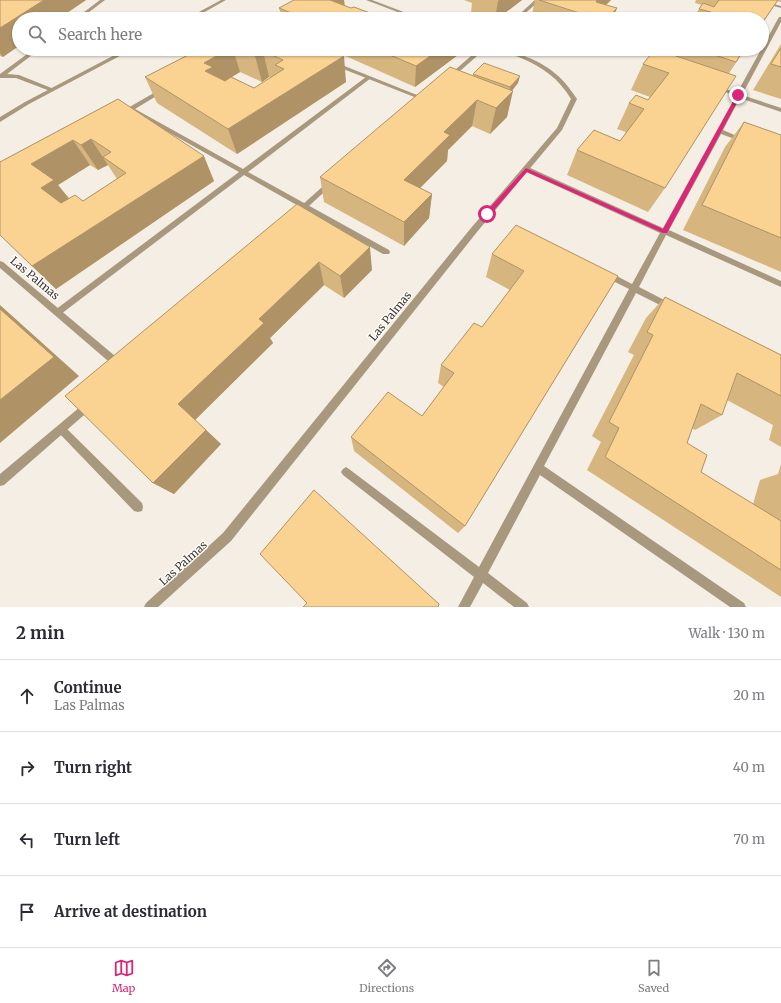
<!DOCTYPE html>
<meta charset="utf-8">
<style>
:root{--surface:#fff;--page:#f7f7f7;--text:#2b2b33;--muted:#7c7c81;--line:#e1e1e2;--accent:#db2777}
body{margin:0;font-family:Merriweather,serif;background:var(--page);color:var(--text)}
.stop{position:absolute;width:12px;height:12px;margin:-9px;border:3px solid #db2777;border-radius:50%;background:#fff}
.stop.end{background:#db2777;border-color:#fff;box-shadow:0 1px 4px #0008}
.list{margin:0;padding:0;list-style:none}
h2{display:flex;justify-content:space-between;align-items:center;height:52px;margin:0;padding:0 16px;font-size:17px}
h2 small{font-size:13px;font-weight:400;color:var(--muted)}
.list li{display:grid;grid-template-columns:26px 1fr auto;gap:12px;align-items:center;box-sizing:border-box;height:72px;padding:0 16px;border-top:1px solid var(--line)}
.list b{display:block;font-size:15px;white-space:nowrap}
.list p{margin:0;font-size:13px;white-space:nowrap;color:var(--muted)}
.list em{font-size:13px;font-style:normal;color:var(--muted)}
.icon{flex:none;width:22px;height:22px;fill:none;stroke:currentColor;stroke-width:2;stroke-linecap:round;stroke-linejoin:round}
.map{position:relative;flex:none;width:781px;height:607px;overflow:hidden}
.search{position:absolute;background:var(--surface);box-shadow:0 1px 3px #0004;left:12px;right:12px;top:12px;height:44px;display:flex;align-items:center;gap:10px;box-sizing:border-box;padding:0 14px;border-radius:22px;color:var(--muted);font-size:15px}
.sheet{height:340px;background:var(--surface)}
nav{display:flex;justify-content:space-around;align-items:center;box-sizing:border-box;height:56px;border-top:1px solid var(--line);background:var(--surface);font-size:11px;color:var(--muted)}
nav a{display:grid;justify-items:center;gap:2px}
nav .on{color:var(--accent)}
.map>svg:first-child{display:block}
.lines{fill:none;stroke-linecap:round;stroke-linejoin:round}
.service{fill:#a8987d;fill-rule:evenodd}
.minor{fill:#a8987d;fill-rule:evenodd}
.tertiary{fill:#a8987d;fill-rule:evenodd}
.wall{fill:#d7b57e;fill-rule:evenodd}
.shaded-wall{fill:#af9366}
.building{fill:#fad292;stroke:#af9366;fill-rule:evenodd}
.route{fill:#db2777}
.labels{text-anchor:middle;dominant-baseline:central;stroke-width:3;stroke-linejoin:round;paint-order:stroke}
.street-label{font-size:11px;fill:#3c3935;stroke:#fffcf8}
</style>
<div class="map">
<svg width="781" height="607" viewBox="0 0 781 607">
<rect width="100%" height="100%" fill="#f5eee4"/>
<g class="lines">
<path class="service" d="M 100,0 L 105,0 L 80,19 L 75,19 Z
M 752,0 L 759,0 L 781,6 L 781,8 Z
M 779,17 L 781,17 L 781,22 L 742,95 L 781,108 L 781,112 L 740,98 L 723,130 L 746,140 L 743,142 L 721,134 L 669,230 L 781,281 L 781,287 L 666,235 L 639,287 L 674,305 L 675,307 L 674,309 L 668,309 L 636,293 L 544,466 L 744,603 L 746,607 L 730,607 L 540,475 L 488,573 L 527,603 L 529,607 L 514,607 L 483,583 L 470,607 L 458,607 L 474,577 L 343,475 L 341,472 L 343,469 L 346,467 L 349,469 L 479,567 L 629,289 L 605,277 L 604,275 L 605,273 L 611,273 L 632,284 L 660,233 L 524,171 L 523,169 L 526,167 L 528,167 L 663,228 L 736,96 L 714,88 L 717,86 L 737,93 Z
M 34,49 L 40,49 L 7,74 L 19,75 L 54,89 L 54,91 L 50,91 L 16,78 L 0,78 L 0,74 Z
M 366,77 L 371,78 L 248,172 L 389,250 L 390,252 L 389,254 L 383,254 L 244,175 L 61,314 L 58,315 L 55,314 L 54,312 L 55,310 L 239,172 L 131,111 L 126,111 L 126,109 L 159,90 L 163,90 L 163,92 L 135,109 L 243,169 Z
M 61,424 L 64,426 L 142,503 L 143,507 L 142,511 L 138,512 L 134,511 L 58,432 L 56,429 L 58,426 Z"/>
<path class="minor" d="M 366,0 L 372,0 L 422,19 L 416,19 Z
M 535,0 L 540,0 L 519,19 L 514,19 Z
M 479,49 L 485,49 L 452,78 L 448,78 L 448,76 Z
M 498,49 C 507,49 514,52 522,55 C 548,65 562,76 577,99 L 562,130 L 477,232 L 231,541 L 158,607 L 144,607 L 146,603 L 223,533 L 471,228 L 557,128 L 571,99 C 559,79 543,67 521,58 C 514,55 505,53 498,49 Z
M 333,63 L 337,63 L 427,99 L 422,100 L 333,65 Z
M 329,181 L 331,181 L 334,183 L 298,216 L 294,216 L 293,214 L 294,212 Z
M 0,261 L 3,262 L 121,361 L 122,364 L 121,367 L 118,368 L 115,367 L 0,268 Z
M 89,401 L 92,402 L 94,405 L 92,408 L 4,485 L 0,486 L 0,474 L 86,402 Z"/>
<path class="tertiary" d="M 221,0 L 226,0 L 192,19 L 186,19 Z
M 126,49 L 133,49 L 29,104 L 0,122 L 0,117 L 25,102 Z"/>
</g>
<path class="wall" d="M 0,0 L 86,0 L 58,19 L 19,19 L 3,57 L 0,56 Z
M 294,0 L 344,0 L 345,6 L 386,19 L 282,19 L 279,8 Z
M 464,0 L 522,0 L 497,19 L 488,19 L 471,13 L 472,3 Z
M 535,0 L 611,0 L 606,5 L 613,19 L 531,19 Z
M 696,0 L 781,0 L 781,2 L 777,1 L 762,24 L 762,19 L 693,19 L 699,9 L 702,5 L 695,3 Z
M 781,44 L 781,99 L 753,90 Z
M 200,49 L 328,49 L 346,82 L 237,154 L 157,103 L 145,77 ZM 240,72 L 262,82 L 269,77 L 271,78 L 254,88 L 231,77 Z
M 330,49 L 458,49 L 458,55 L 415,87 Z
M 659,49 L 745,49 L 729,73 L 665,188 L 648,212 L 567,175 L 577,150 L 620,141 L 626,132 L 617,129 L 629,103 L 648,100 L 650,97 L 631,90 L 643,64 Z
M 473,74 L 518,83 L 512,91 L 507,117 L 490,134 L 472,126 L 448,150 L 447,161 L 420,188 L 432,194 L 429,218 L 404,246 L 324,202 L 320,177 L 473,76 Z
M 118,99 L 214,181 L 56,289 L 32,266 L 0,162 ZM 90,165 L 98,170 L 108,165 L 117,179 L 83,201 L 69,198 L 58,185 Z
M 744,122 L 781,135 L 781,272 L 683,230 L 725,147 Z
M 297,204 L 372,270 L 344,298 L 324,285 L 270,338 L 273,343 L 195,420 L 221,444 L 174,494 L 153,483 Z
M 492,254 L 618,276 L 465,526 L 458,533 L 354,451 L 351,437 L 422,416 L 444,387 L 438,383 L 441,365 L 482,327 L 510,290 L 486,277 Z
M 665,297 L 781,355 L 781,447 L 769,440 L 773,425 L 727,400 L 722,415 L 695,430 L 692,428 L 687,443 L 701,472 L 753,504 L 760,480 L 778,474 L 781,464 L 781,597 L 587,470 L 601,442 L 592,436 L 634,355 L 628,352 L 646,318 Z"/>
<path class="shaded-wall" d="M 44,0 L 86,0 L 58,19 L 19,19 L 19,46 L 3,57 L 0,53 L 0,28 Z
M 329,0 L 344,0 L 345,12 Z
M 499,0 L 522,0 L 497,19 L 495,19 L 498,1 Z
M 597,0 L 611,0 L 593,17 L 596,2 Z
M 778,0 L 762,24 L 762,23 Z
M 617,8 L 613,19 L 607,19 Z
M 228,49 L 233,49 L 240,72 L 219,85 L 205,71 L 204,63 Z
M 440,49 L 458,49 L 458,55 L 415,87 L 416,66 Z
M 744,49 L 745,49 L 722,83 L 736,62 Z
M 263,51 L 269,77 L 262,82 L 255,56 Z
M 344,56 L 346,82 L 237,154 L 228,129 Z
M 520,76 L 518,83 L 508,95 L 510,87 Z
M 513,91 L 507,117 L 490,134 L 496,108 Z
M 477,100 L 472,126 L 448,150 L 447,161 L 403,205 L 404,180 L 444,132 Z
M 91,139 L 108,165 L 98,170 L 81,145 Z
M 73,140 L 90,165 L 58,185 L 74,205 L 62,213 L 41,188 L 31,164 Z
M 204,156 L 214,181 L 56,289 L 32,266 Z
M 432,194 L 429,218 L 404,246 L 404,222 Z
M 370,247 L 372,270 L 344,298 L 340,276 Z
M 319,262 L 324,285 L 270,338 L 273,343 L 195,420 L 178,404 L 259,319 Z
M 0,305 L 79,376 L 0,443 Z
M 206,430 L 221,444 L 174,494 L 153,483 Z"/>
<path class="building" d="M 0,0 L 44,0 L 0,28 Z
M 294,0 L 330,0 L 351,8 L 354,7 L 386,19 L 306,19 L 279,8 Z
M 539,0 L 597,0 L 596,2 L 617,8 L 607,19 L 598,19 Z
M 719,0 L 778,0 L 762,23 L 762,19 L 706,19 L 711,12 L 699,9 L 703,3 L 714,7 Z
M 781,48 L 781,67 L 771,64 Z
M 200,49 L 228,49 L 204,63 L 213,67 L 205,71 L 225,81 L 231,77 L 254,88 L 284,69 L 275,65 L 283,60 L 263,51 L 255,56 L 239,49 L 328,49 L 344,56 L 228,129 L 145,77 Z
M 376,49 L 440,49 L 416,66 Z
M 655,49 L 736,76 L 665,188 L 577,150 L 594,130 L 620,141 L 644,109 L 629,103 L 636,95 L 648,100 L 669,73 L 643,64 Z
M 696,49 L 744,49 L 736,62 Z
M 484,63 L 520,76 L 510,87 L 473,74 Z
M 450,67 L 513,91 L 496,108 L 477,100 L 444,132 L 450,135 L 404,180 L 432,194 L 404,222 L 320,177 Z
M 118,99 L 204,156 L 32,266 L 0,235 L 0,162 ZM 91,139 L 111,152 L 103,157 L 126,173 L 83,201 L 75,195 L 61,203 L 41,188 L 54,180 L 31,164 L 73,140 L 81,145 Z
M 744,122 L 781,135 L 781,238 L 702,205 Z
M 297,204 L 370,247 L 340,276 L 319,262 L 259,319 L 264,323 L 178,404 L 206,430 L 153,483 L 65,396 Z
M 516,225 L 618,276 L 465,526 L 351,437 L 388,392 L 422,416 L 454,373 L 441,365 L 474,323 L 482,327 L 524,271 L 492,254 Z
M 665,297 L 781,355 L 781,396 L 737,373 L 722,415 L 701,404 L 687,443 L 707,455 L 701,472 L 781,521 L 781,570 L 605,457 L 619,428 L 609,422 L 653,335 L 647,332 Z
M 0,309 L 54,357 L 0,400 Z
M 314,490 L 439,604 L 438,607 L 303,607 L 307,603 L 260,554 Z"/>
<path class="route" d="M 737,94 L 741,95 L 667,233 L 663,233 L 527,172 L 489,216 L 484,214 L 526,168 L 663,229 Z"/>
<g class="labels">
<g class="street-label">
<text transform="translate(35 278) rotate(40)">Las Palmas</text>
<text transform="translate(390 316) rotate(-51)">Las Palmas</text>
<text transform="translate(183 563) rotate(-42)">Las Palmas</text>
</g>
</g>
</svg>
<div class="stop" style="left:487px;top:214px"></div>
<div class="stop end" style="left:738px;top:95px"></div>
<div class="search"><svg class="icon" aria-label="search" viewBox="0 0 24 24"><circle cx="10" cy="10" r="6"/><path d="M15 15l6 6"/></svg>Search here</div>
</div>
<section class="sheet">
<h2>2 min<small>Walk · 130 m</small></h2>
<ul class="list">
<li><svg class="icon" aria-label="ahead" viewBox="0 0 24 24"><path d="M12 20V5M6 11l6-6 6 6"/></svg><div><b>Continue</b><p>Las Palmas</p></div><em>20 m</em></li>
<li><svg class="icon" aria-label="right" viewBox="0 0 24 24"><path d="M7 20v-9h11M14 6l5 5-5 5"/></svg><div><b>Turn right</b></div><em>40 m</em></li>
<li><svg class="icon" aria-label="left" viewBox="0 0 24 24"><path d="M17 20v-9H6M10 6l-5 5 5 5"/></svg><div><b>Turn left</b></div><em>70 m</em></li>
<li><svg class="icon" aria-label="arrive" viewBox="0 0 24 24"><path d="M6 21V4h12l-3 4 3 4H6"/></svg><div><b>Arrive at destination</b></div></li>
</ul>
</section>
<nav>
<a class="on"><svg class="icon" aria-label="map" viewBox="0 0 24 24"><path d="M3 6l6-2 6 2 6-2v14l-6 2-6-2-6 2zM9 4v14M15 6v14"/></svg>Map</a>
<a><svg class="icon" aria-label="directions" viewBox="0 0 24 24"><path d="M12 3l9 9-9 9-9-9zM9 14v-3h6M13 9l2 2-2 2"/></svg>Directions</a>
<a><svg class="icon" aria-label="saved" viewBox="0 0 24 24"><path d="M7 4h10v16l-5-4-5 4z"/></svg>Saved</a>
</nav>
